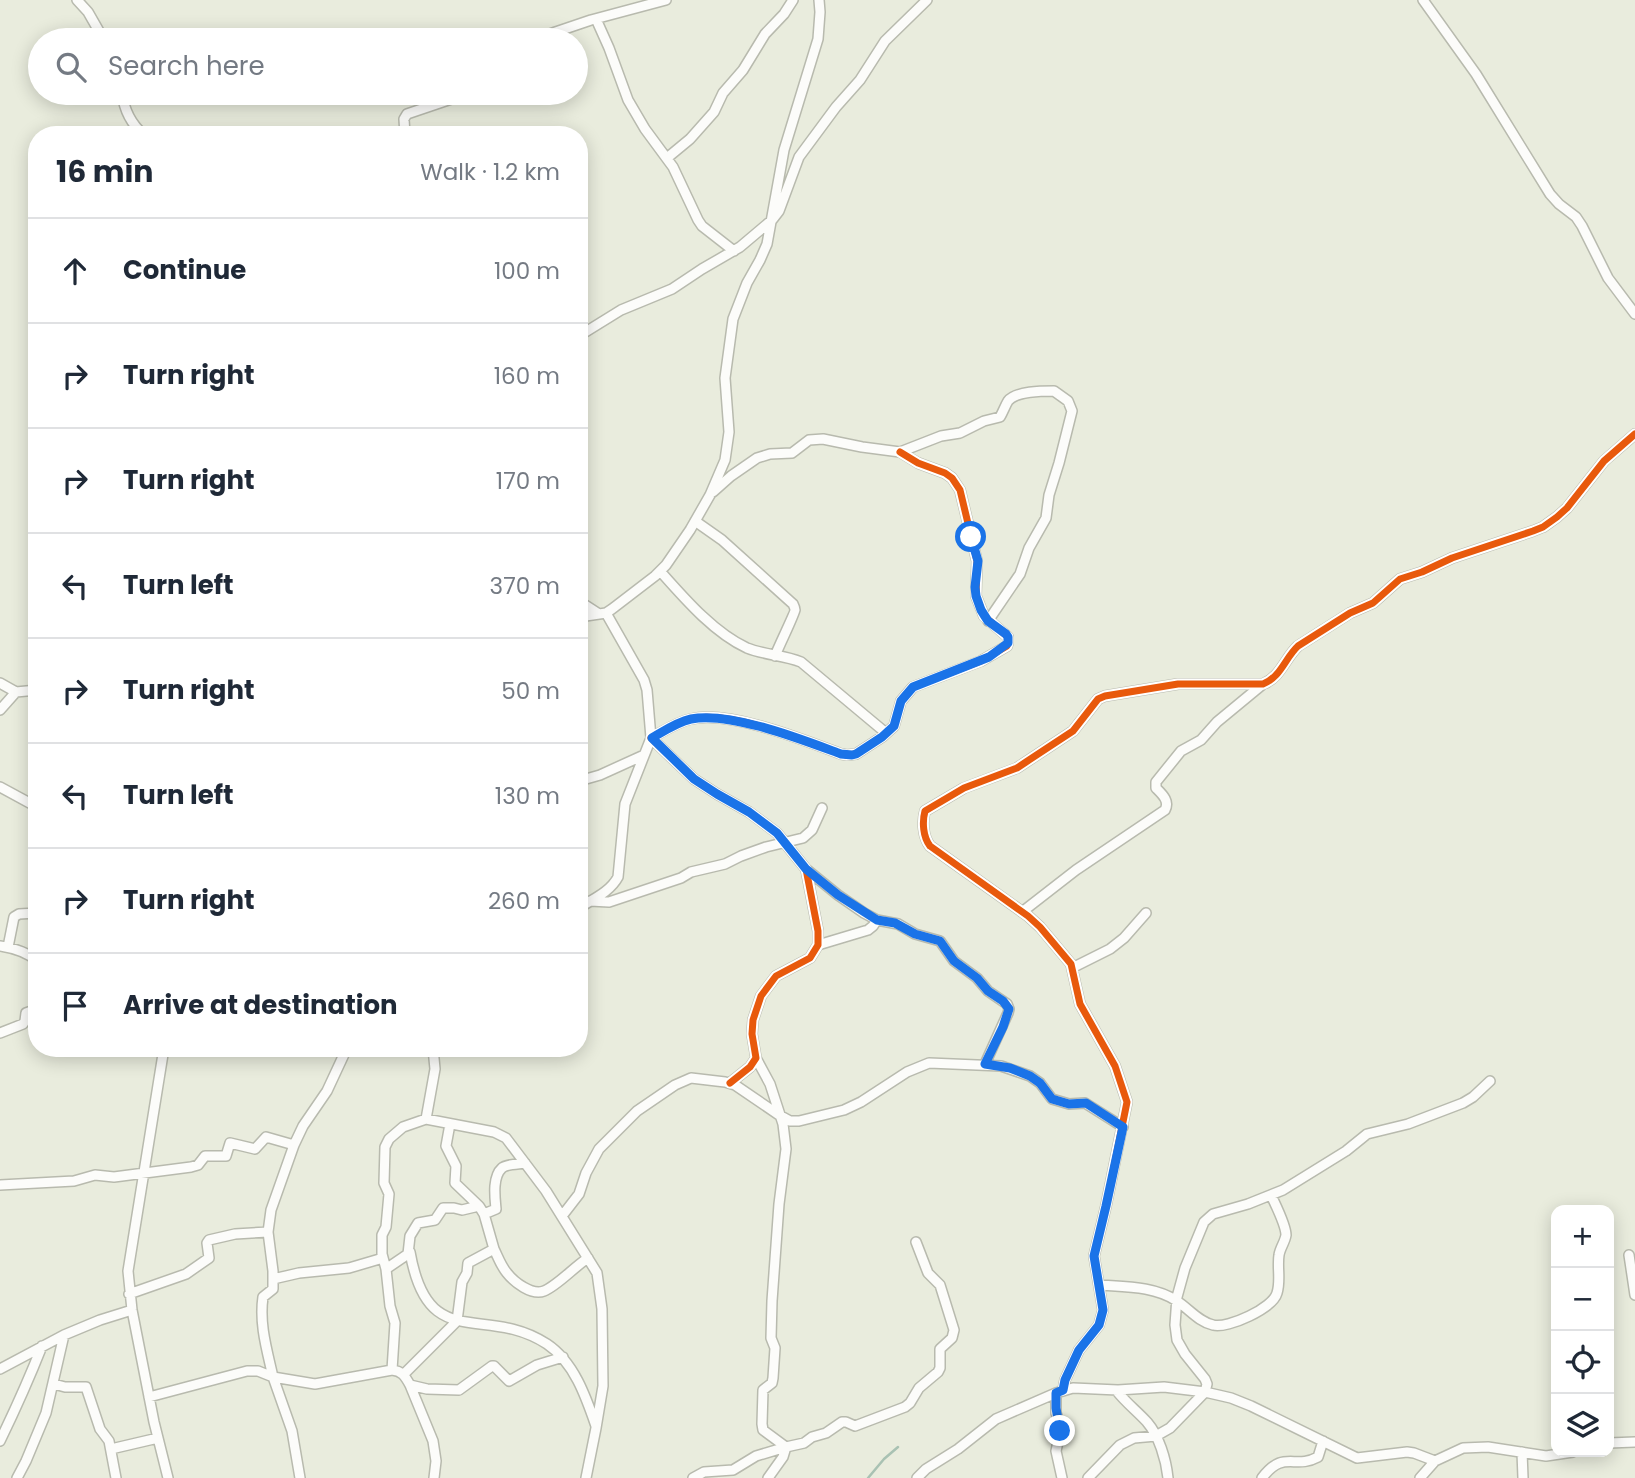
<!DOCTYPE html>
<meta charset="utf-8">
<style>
:root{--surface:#fff;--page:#f6f6f7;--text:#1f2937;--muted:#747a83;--line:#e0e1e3}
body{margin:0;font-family:Poppins,sans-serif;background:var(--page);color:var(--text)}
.controls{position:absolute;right:21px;bottom:21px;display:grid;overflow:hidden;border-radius:14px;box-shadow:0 4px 18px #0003}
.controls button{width:63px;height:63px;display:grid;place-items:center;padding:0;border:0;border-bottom:2px solid var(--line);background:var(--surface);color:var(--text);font:35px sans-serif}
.stop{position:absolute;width:21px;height:21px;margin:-16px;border:5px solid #1a73e8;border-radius:50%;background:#fff}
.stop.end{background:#1a73e8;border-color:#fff;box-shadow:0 2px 7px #0008}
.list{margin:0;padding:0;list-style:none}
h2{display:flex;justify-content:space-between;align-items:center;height:91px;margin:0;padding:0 28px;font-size:30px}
h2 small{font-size:23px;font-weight:400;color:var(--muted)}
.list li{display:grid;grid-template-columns:46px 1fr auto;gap:21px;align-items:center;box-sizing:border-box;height:105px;padding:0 28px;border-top:2px solid var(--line)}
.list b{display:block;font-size:26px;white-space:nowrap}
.list em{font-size:23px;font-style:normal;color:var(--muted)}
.icon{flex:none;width:38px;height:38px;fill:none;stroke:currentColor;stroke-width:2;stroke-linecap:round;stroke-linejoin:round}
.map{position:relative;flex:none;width:1635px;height:1478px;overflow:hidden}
.search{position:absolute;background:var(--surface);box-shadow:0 4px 18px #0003;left:28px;top:28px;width:560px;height:77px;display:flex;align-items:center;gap:18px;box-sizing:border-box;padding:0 24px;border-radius:38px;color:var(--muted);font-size:26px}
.panel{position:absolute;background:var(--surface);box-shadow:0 4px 18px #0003;left:28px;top:126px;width:560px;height:931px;border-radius:28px}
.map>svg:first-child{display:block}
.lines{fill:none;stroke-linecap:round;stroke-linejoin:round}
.stream{stroke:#a9c2b3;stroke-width:2.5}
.street-casing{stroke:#b8baae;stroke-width:12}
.street{stroke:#fcfcfa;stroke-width:9}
.cycleway-casing{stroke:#fff;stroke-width:11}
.cycleway{stroke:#e8590c;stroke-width:7}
.route{stroke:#1a73e8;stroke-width:9}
</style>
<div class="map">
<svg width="1635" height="1478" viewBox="0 0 1635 1478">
<rect width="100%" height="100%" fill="#e9ecdd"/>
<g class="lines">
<path class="stream" d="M 868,1478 L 884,1459 L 898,1447"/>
<g class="street-casing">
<path id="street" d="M 77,0 L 88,12 L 104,40
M 1423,0 L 1476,74 L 1550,194 L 1559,204 L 1576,217 L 1582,226 L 1608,278 L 1635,314
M 596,19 L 609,48 L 628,100 L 645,129 L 673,167 L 698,220 L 702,226 L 734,251
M 532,40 L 591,20 L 666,0
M 122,93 C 124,109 131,124 144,135
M 405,135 L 404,119 L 407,114 L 469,93
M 667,158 L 690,139 L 714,112 L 723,93 L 743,70 L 765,34 L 784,14 L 793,0
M 579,336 L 621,310 L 672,289 L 702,269 L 740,247 L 772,220 L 779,211 L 799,157 L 836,107 L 860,80 L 885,41 L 927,0
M 713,492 L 731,476 L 757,458 L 770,454 L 792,453 L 809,440 L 823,439 L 862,447 L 900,452 L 941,436 L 960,433 L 984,421 L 1000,417 C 1003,412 1005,406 1008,401 C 1016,391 1042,391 1054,391 L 1068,401 L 1072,411 L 1059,463 L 1049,495 L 1046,518 L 1029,548 L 1020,574 L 988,621
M 695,521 L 722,540 L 793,604 C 794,606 795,608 795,610 C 795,613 778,648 775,656
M 660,571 C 684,598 714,633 747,648 C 764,655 784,655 801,662 L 886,733
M 579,601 L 599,614
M 579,617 L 606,613 L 612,609 L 655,576 L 666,565 L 690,530 L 710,495 L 725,460 L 729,432 L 725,378 L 733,319 L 747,283 L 760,260 L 767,244 L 784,150 L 818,39 L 820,12 L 819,0
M 0,683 L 16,692
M 0,710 L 16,692 L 37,690
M 579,781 L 600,775 L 644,755
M 0,787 L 37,807
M 806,869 L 838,895 L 864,913 L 877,920 L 898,924 L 915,934 L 940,941 L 954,961 L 977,978 L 988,991 L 1007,1004 L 1009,1009 L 1008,1013 L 985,1064
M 590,901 L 609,902 L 681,878 L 691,872 L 725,864 L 741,856 L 766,847 L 803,838 L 812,830 L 822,808
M 579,908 C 593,899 610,892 618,877 L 625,804 L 651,738 L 647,690 L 644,680 L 606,613
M 1022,912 L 1076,870 L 1165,810 C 1170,801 1162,794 1156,788 L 1156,782 L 1181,751 L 1201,740 L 1217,722 L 1263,684
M 818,945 L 868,930 L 873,926 L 877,920
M 0,946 C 13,948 27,952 37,961
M 8,947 L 14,917 L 19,914 L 37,913
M 1072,968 L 1110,949 L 1124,938 L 1146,913
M 0,1033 L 23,1024 L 25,1021 L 26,1013 L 37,1009
M 164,1048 L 128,1271 L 132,1310 L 154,1422 L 168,1478
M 433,1048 L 435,1069 L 426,1119 L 494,1132 L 506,1138 L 546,1191 L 597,1273 L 602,1309 L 603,1386 L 596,1428 L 586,1478
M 756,1058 L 770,1084 L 783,1124 L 786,1149 L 779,1204 L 772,1301 L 771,1338 L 775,1348 L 773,1378 L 772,1383 L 763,1390 L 762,1424 L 763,1430 L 786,1447
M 730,1083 L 750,1067 L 756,1058 L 752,1034 L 753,1020 L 761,996 L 776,976 L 810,958 L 818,945 L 818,931 L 806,869 L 777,833 L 749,812 L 717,794 L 694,779 L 651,738 C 664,731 677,722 691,719 C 730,710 804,740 841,754 L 847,755 L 856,754 L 882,737 L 894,726 L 901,701 L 913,687 L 981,661 L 1007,646 L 1008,643 L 1008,637 L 984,616 L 976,596 L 977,561 L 960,490 L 952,478 L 945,473 L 918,463 L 900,452
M 450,1124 L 446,1146 L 456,1166 L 455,1183 L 479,1206
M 0,1185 L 74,1181 L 95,1175 L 114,1177 L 191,1167 L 198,1165 L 205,1156 L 226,1156 L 230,1143 L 255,1149 L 266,1137 L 294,1145
M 562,1216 L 579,1194 L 586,1173 L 599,1149 L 637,1111 L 675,1085 L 691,1078 L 725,1082 L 735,1085 L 779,1115 L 790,1121 L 799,1121 L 844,1110 L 861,1102 L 907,1072 L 929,1063 L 1001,1066 L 1030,1076 L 1040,1083 L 1052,1099 L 1069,1104 L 1085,1103 L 1123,1127
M 268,1232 L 273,1271 L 273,1289 L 263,1297 C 259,1324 267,1350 273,1377 L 315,1384 L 392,1370 C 402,1371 405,1376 410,1385 L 427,1389 L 459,1390 L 492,1366 L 494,1366 L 509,1381 L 537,1365 L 563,1357
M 494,1249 C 498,1257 501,1266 507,1273 C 514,1282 532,1296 544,1291 C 557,1286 574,1267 588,1258
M 410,1252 C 428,1355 484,1303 547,1344 C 574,1362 586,1397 596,1426
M 1629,1255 L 1635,1295
M 386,1269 L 382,1254 L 382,1235 L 386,1227 L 389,1194 L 384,1183 L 385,1147 L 389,1139 L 403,1127 L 426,1119
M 273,1279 L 299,1273 L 349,1268 L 383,1258
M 1099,1285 C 1126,1287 1154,1286 1177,1301 C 1189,1309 1199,1322 1213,1325 C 1228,1329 1273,1308 1277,1293 C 1281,1281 1277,1267 1279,1255 C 1280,1248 1285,1242 1286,1235 C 1286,1225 1275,1204 1271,1195
M 129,1294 L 186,1274 L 209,1258 L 207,1243 L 209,1240 L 235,1234 L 268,1232 L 271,1210 L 294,1145 L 303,1126 L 327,1091 L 347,1048
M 0,1369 L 64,1335 L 100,1320 L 132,1310
M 392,1370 L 395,1323 L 390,1306 L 386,1269 L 408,1254 L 410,1236 L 418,1223 L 435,1220 L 443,1208 L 454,1208 L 462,1210 L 479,1206 L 484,1214
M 404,1374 L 457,1321 L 462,1282 L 467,1273 L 468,1263 L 494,1249 L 484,1214 L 496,1209 C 495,1198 492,1177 502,1168 C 506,1164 519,1164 525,1163
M 54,1384 L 65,1387 L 86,1387 L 100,1429 L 109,1441 L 116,1478
M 410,1385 L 433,1441 L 436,1461 L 434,1478
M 1063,1390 L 1065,1380 L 1079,1350 L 1099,1325 L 1103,1310 L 1094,1256 L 1106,1206 L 1127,1102 L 1115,1066 L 1080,1004 L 1071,964 L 1040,927 L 1028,916 L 930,846 C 923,837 922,822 925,811 L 964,788 L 1017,768 L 1026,762 L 1073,731 L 1098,699 L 1105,696 L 1178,684 L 1263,684 C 1281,677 1285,658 1298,646 L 1350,613 L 1373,603 L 1400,579 L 1422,572 L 1452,558 L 1533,531 L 1543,527 L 1557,517 L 1567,508 L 1604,461 L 1635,434
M 1116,1390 C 1125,1402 1137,1411 1147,1422 C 1159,1436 1166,1459 1168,1478
M 1056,1393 L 1056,1413 L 1061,1428 L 1056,1451 L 1062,1478
M 149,1397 L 247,1371 L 258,1371 L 273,1377 L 292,1431 L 300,1478
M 0,1441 C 15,1410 29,1379 42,1346
M 1609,1443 L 1635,1442
M 111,1449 L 158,1438
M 1522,1452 L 1523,1478
M 17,1478 L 26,1461 L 46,1413 L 64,1335
M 693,1478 L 704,1472 L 733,1470 L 756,1456 L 786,1447
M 768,1478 L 783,1457 L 786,1447 L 804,1443 L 812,1437 L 826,1433 L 842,1422 L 846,1422 L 855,1426 L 905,1407 L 910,1403 L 919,1388 L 938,1372 L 940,1368 L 940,1349 L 952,1338 L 954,1330 L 940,1285 L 928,1273 L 916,1242
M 917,1478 L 926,1469 L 958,1449 L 996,1419 L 1056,1393 L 1073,1388 L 1118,1390 L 1164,1387 L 1205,1392 L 1231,1398 L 1251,1406 L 1357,1458 L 1407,1452 L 1414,1453 L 1435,1461
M 1088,1478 L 1120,1445 L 1134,1438 L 1156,1436 L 1170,1428 L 1205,1392 L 1207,1384 L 1205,1379 L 1185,1354 L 1177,1340 L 1175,1325 L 1177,1297 L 1185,1268 L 1204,1222 L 1213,1214 L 1248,1204 L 1283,1190 L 1346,1151 L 1367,1134 L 1408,1124 L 1463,1103 L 1473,1097 L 1490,1081
M 1262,1478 C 1284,1449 1294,1470 1318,1457 L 1323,1441
M 1420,1478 L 1435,1461 L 1463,1448 L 1488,1447 L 1546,1456 L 1573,1452"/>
</g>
<use href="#street" class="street"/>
<g class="cycleway-casing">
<path id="cycleway" d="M 730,1083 L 750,1067 L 756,1058 L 752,1034 L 753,1020 L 761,996 L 776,976 L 810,958 L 818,945 L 818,931 L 806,869 L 777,833 L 749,812 L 717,794 L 694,779 L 651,738 C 664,731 677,722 691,719 C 730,710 804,740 841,754 L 847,755 L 856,754 L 882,737 L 894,726 L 901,701 L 913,687 L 981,661 L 1007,646 L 1008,643 L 1008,637 L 984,616 L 976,596 L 977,561 L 960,490 L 952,478 L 945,473 L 918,463 L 900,452
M 1063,1390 L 1065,1380 L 1079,1350 L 1099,1325 L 1103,1310 L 1094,1256 L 1106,1206 L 1127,1102 L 1115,1066 L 1080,1004 L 1071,964 L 1040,927 L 1028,916 L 930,846 C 923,837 922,822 925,811 L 964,788 L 1017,768 L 1026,762 L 1073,731 L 1098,699 L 1105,696 L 1178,684 L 1263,684 C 1281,677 1285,658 1298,646 L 1350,613 L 1373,603 L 1400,579 L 1422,572 L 1452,558 L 1533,531 L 1543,527 L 1557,517 L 1567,508 L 1604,461 L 1635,434"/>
</g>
<use href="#cycleway" class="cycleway"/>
</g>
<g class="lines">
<path class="route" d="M 971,537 L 978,561 L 975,587 L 976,596 L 981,610 L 988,621 L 1006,634 L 1008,637 L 1008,643 L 989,657 L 913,687 L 901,701 L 894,726 L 882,737 L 856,754 L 852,755 L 841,754 C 803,740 730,711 691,719 C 677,722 664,731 652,738 L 694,779 L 717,794 L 749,812 L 777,833 L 806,869 L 838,895 L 877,920 L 895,923 L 915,934 L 940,941 L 954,961 L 977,978 L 988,991 L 1003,1001 L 1009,1009 L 1003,1027 L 985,1064 L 1010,1068 L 1030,1076 L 1040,1083 L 1052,1099 L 1069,1104 L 1086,1103 L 1123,1127 L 1106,1206 L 1094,1256 L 1103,1310 L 1099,1325 L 1079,1350 L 1065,1380 L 1063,1390 L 1056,1393 L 1056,1408 L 1060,1431"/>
</g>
</svg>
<div class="controls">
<button>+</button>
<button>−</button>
<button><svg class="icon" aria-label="locate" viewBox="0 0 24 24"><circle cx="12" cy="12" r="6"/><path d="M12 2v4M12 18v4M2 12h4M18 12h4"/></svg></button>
<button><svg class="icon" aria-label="layers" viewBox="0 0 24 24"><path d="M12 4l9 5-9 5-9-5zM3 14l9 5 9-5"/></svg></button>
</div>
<div class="stop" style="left:971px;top:537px"></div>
<div class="stop end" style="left:1060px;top:1431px"></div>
<div class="search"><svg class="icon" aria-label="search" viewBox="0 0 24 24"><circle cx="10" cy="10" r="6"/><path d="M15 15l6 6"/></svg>Search here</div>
<section class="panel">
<h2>16 min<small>Walk · 1.2 km</small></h2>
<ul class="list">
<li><svg class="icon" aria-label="ahead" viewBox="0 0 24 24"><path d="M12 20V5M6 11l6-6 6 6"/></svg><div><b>Continue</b></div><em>100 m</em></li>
<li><svg class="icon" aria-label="right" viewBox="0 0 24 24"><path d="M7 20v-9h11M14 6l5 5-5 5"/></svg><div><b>Turn right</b></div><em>160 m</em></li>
<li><svg class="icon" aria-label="right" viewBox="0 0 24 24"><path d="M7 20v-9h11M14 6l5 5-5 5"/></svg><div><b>Turn right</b></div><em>170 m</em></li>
<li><svg class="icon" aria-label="left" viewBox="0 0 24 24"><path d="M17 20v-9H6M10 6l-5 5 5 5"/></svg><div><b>Turn left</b></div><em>370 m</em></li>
<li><svg class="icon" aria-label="right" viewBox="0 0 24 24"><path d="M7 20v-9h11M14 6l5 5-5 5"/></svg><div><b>Turn right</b></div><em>50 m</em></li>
<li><svg class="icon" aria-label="left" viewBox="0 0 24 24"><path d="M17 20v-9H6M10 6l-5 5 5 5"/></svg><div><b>Turn left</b></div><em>130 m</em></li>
<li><svg class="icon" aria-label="right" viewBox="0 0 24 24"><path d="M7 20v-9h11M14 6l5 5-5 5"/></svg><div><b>Turn right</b></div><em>260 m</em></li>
<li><svg class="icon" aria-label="arrive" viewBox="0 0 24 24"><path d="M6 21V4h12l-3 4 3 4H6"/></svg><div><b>Arrive at destination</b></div></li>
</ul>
</section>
</div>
